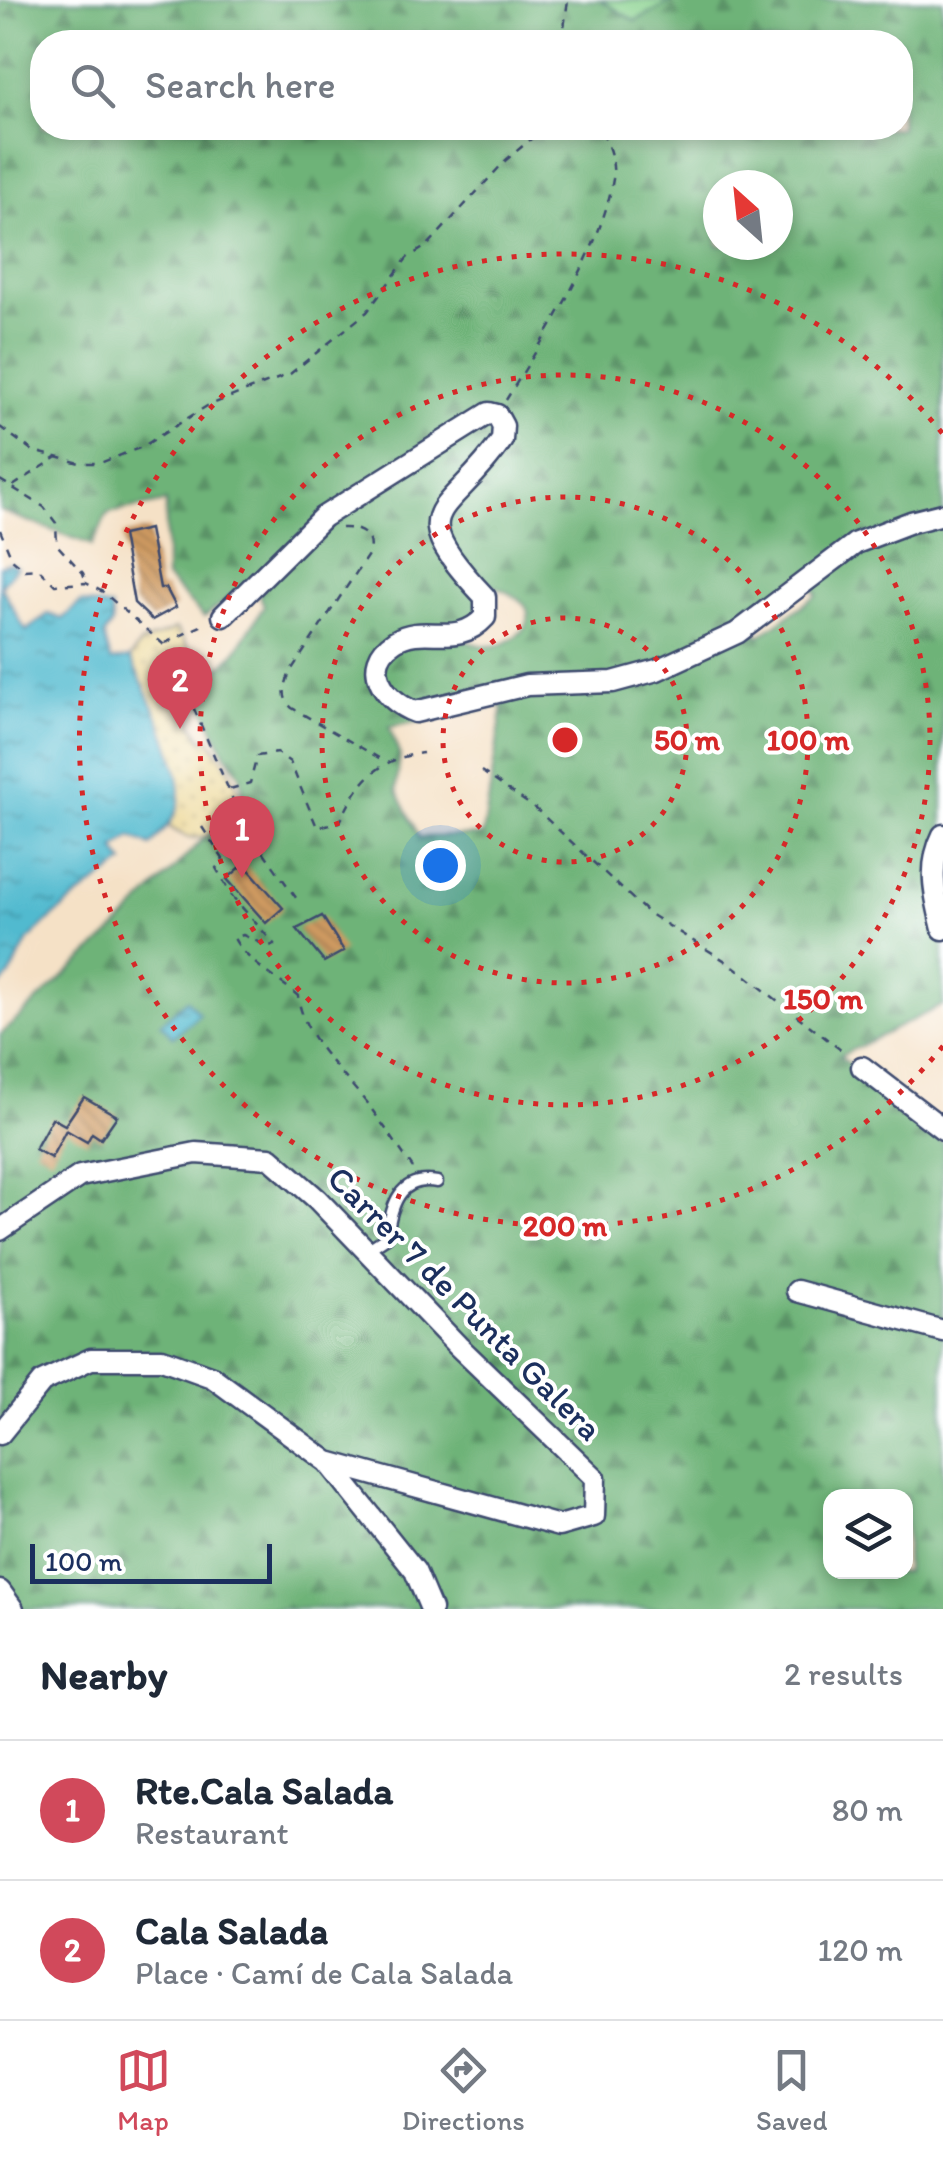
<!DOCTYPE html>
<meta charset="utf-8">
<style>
:root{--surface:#fff;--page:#f6f6f7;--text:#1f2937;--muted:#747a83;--line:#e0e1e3;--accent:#d1495b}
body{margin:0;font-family:Itim,sans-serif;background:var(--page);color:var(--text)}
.controls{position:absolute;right:30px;bottom:30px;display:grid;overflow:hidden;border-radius:20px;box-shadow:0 5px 15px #0003}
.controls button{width:90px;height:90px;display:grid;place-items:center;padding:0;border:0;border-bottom:2px solid var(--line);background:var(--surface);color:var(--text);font:50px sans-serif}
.compass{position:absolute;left:703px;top:170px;width:90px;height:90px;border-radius:50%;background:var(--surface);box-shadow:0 5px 15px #0003;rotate:333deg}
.scale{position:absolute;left:30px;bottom:25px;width:242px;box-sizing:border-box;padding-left:10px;border:5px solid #1b2f5e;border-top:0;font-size:28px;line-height:35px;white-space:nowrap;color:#1b2f5e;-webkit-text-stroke:8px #fff;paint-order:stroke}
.you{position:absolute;left:440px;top:865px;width:35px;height:35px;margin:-25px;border:8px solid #fff;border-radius:50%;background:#1a73e8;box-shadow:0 0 0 15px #1a73e833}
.badge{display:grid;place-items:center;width:65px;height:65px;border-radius:50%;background:var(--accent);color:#fff;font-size:32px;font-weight:700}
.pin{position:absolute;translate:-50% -82px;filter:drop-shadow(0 2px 5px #0008)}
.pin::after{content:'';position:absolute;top:52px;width:35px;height:30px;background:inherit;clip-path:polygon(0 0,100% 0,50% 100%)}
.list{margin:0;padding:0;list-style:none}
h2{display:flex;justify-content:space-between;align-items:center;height:130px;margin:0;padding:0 40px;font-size:42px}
h2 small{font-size:32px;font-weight:400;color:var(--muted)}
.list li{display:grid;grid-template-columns:65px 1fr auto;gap:30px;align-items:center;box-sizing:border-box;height:140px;padding:0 40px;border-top:2px solid var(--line)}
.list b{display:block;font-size:38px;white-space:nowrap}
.list p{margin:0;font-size:32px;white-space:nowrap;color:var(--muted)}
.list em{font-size:32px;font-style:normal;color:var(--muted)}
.icon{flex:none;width:55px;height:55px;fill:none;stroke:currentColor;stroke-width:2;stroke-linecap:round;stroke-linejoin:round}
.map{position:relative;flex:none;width:943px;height:1609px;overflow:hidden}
.search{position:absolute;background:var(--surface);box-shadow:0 5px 15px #0003;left:30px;right:30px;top:30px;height:110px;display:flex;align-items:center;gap:25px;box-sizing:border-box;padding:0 35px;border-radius:40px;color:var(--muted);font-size:38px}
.sheet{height:410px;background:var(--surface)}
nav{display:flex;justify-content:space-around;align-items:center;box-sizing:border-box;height:140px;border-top:2px solid var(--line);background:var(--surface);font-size:28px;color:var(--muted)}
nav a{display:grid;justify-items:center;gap:5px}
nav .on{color:var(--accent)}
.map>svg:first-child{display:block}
.green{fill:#88d18d;stroke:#528076;stroke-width:2.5}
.forest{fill:url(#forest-firs);stroke:#44716b;stroke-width:2.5;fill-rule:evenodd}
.sand{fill:url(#sand-dots);stroke:#84847e;stroke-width:2.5}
.water{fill:url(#water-ripples);stroke:#367496;stroke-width:2.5}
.building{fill:url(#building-back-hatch)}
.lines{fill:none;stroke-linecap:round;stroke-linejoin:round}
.lane-casing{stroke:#3c4a6e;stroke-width:15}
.street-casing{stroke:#3c4a6e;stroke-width:25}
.path{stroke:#3c4a6e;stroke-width:2.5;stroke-dasharray:8 8;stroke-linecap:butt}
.lane{stroke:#fff;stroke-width:10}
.street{stroke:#fff;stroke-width:20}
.ring{fill:none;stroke:#d62828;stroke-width:5;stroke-dasharray:5 10}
.labels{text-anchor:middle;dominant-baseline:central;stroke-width:8;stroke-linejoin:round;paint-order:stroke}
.street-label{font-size:35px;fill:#1b2f5e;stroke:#fff}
.centre{fill:#d62828;stroke:#fff;stroke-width:5}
.ring-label{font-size:30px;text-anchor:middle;font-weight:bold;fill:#d62828;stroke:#fff;stroke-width:8;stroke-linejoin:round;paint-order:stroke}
</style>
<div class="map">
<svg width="943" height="1609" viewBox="0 0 943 1609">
<defs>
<pattern id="forest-firs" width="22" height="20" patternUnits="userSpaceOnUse" patternTransform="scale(2.5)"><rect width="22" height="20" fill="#6eb378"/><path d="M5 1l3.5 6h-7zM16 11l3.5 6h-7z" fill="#5a9266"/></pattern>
<pattern id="sand-dots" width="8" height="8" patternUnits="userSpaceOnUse" patternTransform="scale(2.5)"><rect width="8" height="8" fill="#eeda9e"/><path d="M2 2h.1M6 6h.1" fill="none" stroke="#ccbb8a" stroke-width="1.8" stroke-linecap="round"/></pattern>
<pattern id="water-ripples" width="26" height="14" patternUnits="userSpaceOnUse" patternTransform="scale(2.5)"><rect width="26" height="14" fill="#51bacf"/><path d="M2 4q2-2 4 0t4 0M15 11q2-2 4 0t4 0" fill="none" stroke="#4298ab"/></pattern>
<pattern id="building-back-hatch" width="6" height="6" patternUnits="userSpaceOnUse" patternTransform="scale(2.5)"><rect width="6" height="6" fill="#ce9a61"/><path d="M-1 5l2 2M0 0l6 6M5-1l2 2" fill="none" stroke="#a67e53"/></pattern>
</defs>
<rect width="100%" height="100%" fill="#fff"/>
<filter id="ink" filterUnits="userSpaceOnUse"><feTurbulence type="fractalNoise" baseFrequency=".01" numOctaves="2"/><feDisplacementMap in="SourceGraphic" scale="20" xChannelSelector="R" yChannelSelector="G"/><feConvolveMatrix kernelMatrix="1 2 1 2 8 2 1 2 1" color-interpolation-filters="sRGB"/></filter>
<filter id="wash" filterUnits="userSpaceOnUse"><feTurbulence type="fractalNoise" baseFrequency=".0048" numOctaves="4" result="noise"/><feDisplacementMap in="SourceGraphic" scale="40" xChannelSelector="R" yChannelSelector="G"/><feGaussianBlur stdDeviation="2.25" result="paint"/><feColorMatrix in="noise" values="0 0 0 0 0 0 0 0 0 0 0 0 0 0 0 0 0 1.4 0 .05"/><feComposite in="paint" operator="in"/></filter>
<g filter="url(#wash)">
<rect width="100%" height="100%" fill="#f5e1c6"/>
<path class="green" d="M 600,0 L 675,0 L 635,21 Z"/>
<path class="forest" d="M 0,0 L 600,0 L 635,21 L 675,0 L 943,0 L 943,1005 L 840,1056 L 943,1143 L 943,1609 L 0,1609 L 0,1035 L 114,931 L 204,838 L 246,810 L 240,775 L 222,748 L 197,691 L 237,650 L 264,606 L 258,590 L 243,588 L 204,617 L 166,578 L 166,502 L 108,513 L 92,545 L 0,511 ZM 42,42 L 900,42 L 900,128 L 42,128 ZM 718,185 L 778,185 L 778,245 L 718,245 ZM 482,581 C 493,587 515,593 523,603 C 540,623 511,645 493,646 C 482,647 472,643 462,640 L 491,598 ZM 810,585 L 817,595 L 759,636 L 753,627 ZM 503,705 L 483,835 L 419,837 L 396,789 L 400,756 L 389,727 ZM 830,1496 L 906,1496 L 906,1572 L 830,1572 Z"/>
<path class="sand" d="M 176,629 L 204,670 L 185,711 L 202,740 L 209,738 C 220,757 245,787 240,809 C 238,817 230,820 224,825 C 200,841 192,843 168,826 L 179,805 L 130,658 L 141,643 Z"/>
<path class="water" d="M 10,563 L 17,567 L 1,586 L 26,631 L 48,614 L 62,619 L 81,602 L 111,608 L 112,624 L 104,635 L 111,661 L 130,658 C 146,690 189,773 178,807 C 173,822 160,834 151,846 L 131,837 L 115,849 L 124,863 C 92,887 57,910 30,939 C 17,954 17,973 0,986 L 0,566 Z
M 187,1000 L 199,1014 L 173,1037 L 161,1023 Z"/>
<g id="blocks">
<path class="building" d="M 149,529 L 160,588 L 166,588 L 176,607 L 152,620 L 134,603 L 122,535 Z
M 244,864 L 283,908 L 266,923 L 227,879 Z
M 322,916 L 344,951 L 324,962 L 297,929 Z
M 84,1097 L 117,1116 L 101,1139 L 92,1133 L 87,1142 L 66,1130 L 51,1158 L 35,1149 L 52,1118 L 65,1125 Z"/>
</g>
</g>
<g filter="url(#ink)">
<use href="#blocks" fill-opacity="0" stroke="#3c4a6e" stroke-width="2.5"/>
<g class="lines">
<g class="lane-casing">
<path id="lane" d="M 367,1250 L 387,1237 C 391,1206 399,1175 437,1182"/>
</g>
<g class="street-casing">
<path id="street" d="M 223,616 L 323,517 L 489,413 L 497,415 L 503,426 L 502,440 C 449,518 397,504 485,597 L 485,617 C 456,649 425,622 395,641 C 359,664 384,701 415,712 L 527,685 L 613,682 L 657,670 L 737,633 L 856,543 L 911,522 L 943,514
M 943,835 C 927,867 935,896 943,929
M 862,1067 L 943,1129
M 0,1230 L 80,1176 L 196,1153 L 270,1158 L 317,1199 L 458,1346 L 595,1478 L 594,1516 L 559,1526 L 328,1462
M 797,1291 L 943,1331
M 0,1434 L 42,1382 L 91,1359 L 162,1359 L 212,1377 L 328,1462 L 415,1571 L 431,1609
M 0,1591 L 13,1609"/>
</g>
<path class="path" d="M 562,42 L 568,0
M 506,400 C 543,340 602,249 613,179 C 615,162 608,142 599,128
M 0,427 L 33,451 L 80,463 L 100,463 L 142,447 L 207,406 L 290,374 L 367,312 L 407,258 L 427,246 L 506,160 L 544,128
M 0,480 L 44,507 L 56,523 L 57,545 L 83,573 L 86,582
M 13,486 L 56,458
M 341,528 C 360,527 375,535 368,555 L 290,672 C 285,686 280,697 292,708 L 386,762
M 0,530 L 12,559 L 25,570 L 39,569 L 55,585 L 86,583 L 103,592 L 163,644 L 187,680 L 188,695 L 243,823 L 299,902
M 165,643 L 207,623
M 481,771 L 536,809 L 648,913 L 732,965 L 846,1054
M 230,789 L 250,783 L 257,756 L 277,753 L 290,762 L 317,827 L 340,822 C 359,781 377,759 423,753
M 202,827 L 223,859 L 216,868 L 232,896 L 275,945 L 267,946 L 243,935 L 234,938 C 247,963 277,977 298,996 C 303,1036 337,1067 361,1096 C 380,1119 396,1144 413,1168"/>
<use href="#lane" class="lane"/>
<use href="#street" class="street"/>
</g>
</g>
<g class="ring">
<circle cx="565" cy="740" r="122"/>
<circle cx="565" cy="740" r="243"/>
<circle cx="565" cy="740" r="365"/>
<path d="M943 1046A486 486 0 1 1 943 434"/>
</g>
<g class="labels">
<g class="street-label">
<text transform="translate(465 1303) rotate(45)">Carrer 7 de Punta Galera</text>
</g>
</g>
<circle cx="565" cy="740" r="15" class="centre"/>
<g class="ring-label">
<text x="687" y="750">50 m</text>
<text x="808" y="750">100 m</text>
<text x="823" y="1009">150 m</text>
<text x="565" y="1236">200 m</text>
</g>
</svg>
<div class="controls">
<button><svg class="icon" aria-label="layers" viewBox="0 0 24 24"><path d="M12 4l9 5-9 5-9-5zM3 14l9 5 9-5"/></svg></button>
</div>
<svg class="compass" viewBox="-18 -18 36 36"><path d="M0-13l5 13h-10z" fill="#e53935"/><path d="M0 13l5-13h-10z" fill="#747a83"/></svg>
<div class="scale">100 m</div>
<div class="you"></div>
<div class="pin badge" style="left:242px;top:878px">1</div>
<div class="pin badge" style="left:180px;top:729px">2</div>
<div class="search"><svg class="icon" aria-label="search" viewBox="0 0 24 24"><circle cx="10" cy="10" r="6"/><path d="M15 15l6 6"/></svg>Search here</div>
</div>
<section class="sheet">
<h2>Nearby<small>2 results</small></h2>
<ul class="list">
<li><span class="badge">1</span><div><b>Rte.Cala Salada</b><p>Restaurant</p></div><em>80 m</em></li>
<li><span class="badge">2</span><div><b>Cala Salada</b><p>Place · Camí de Cala Salada</p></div><em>120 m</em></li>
</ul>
</section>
<nav>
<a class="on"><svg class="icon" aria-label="map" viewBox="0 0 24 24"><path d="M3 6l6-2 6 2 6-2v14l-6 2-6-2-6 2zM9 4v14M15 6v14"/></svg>Map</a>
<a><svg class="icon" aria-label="directions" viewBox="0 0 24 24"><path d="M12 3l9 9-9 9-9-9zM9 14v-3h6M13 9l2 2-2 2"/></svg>Directions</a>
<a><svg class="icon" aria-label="saved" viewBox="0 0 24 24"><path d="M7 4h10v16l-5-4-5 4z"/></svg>Saved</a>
</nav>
